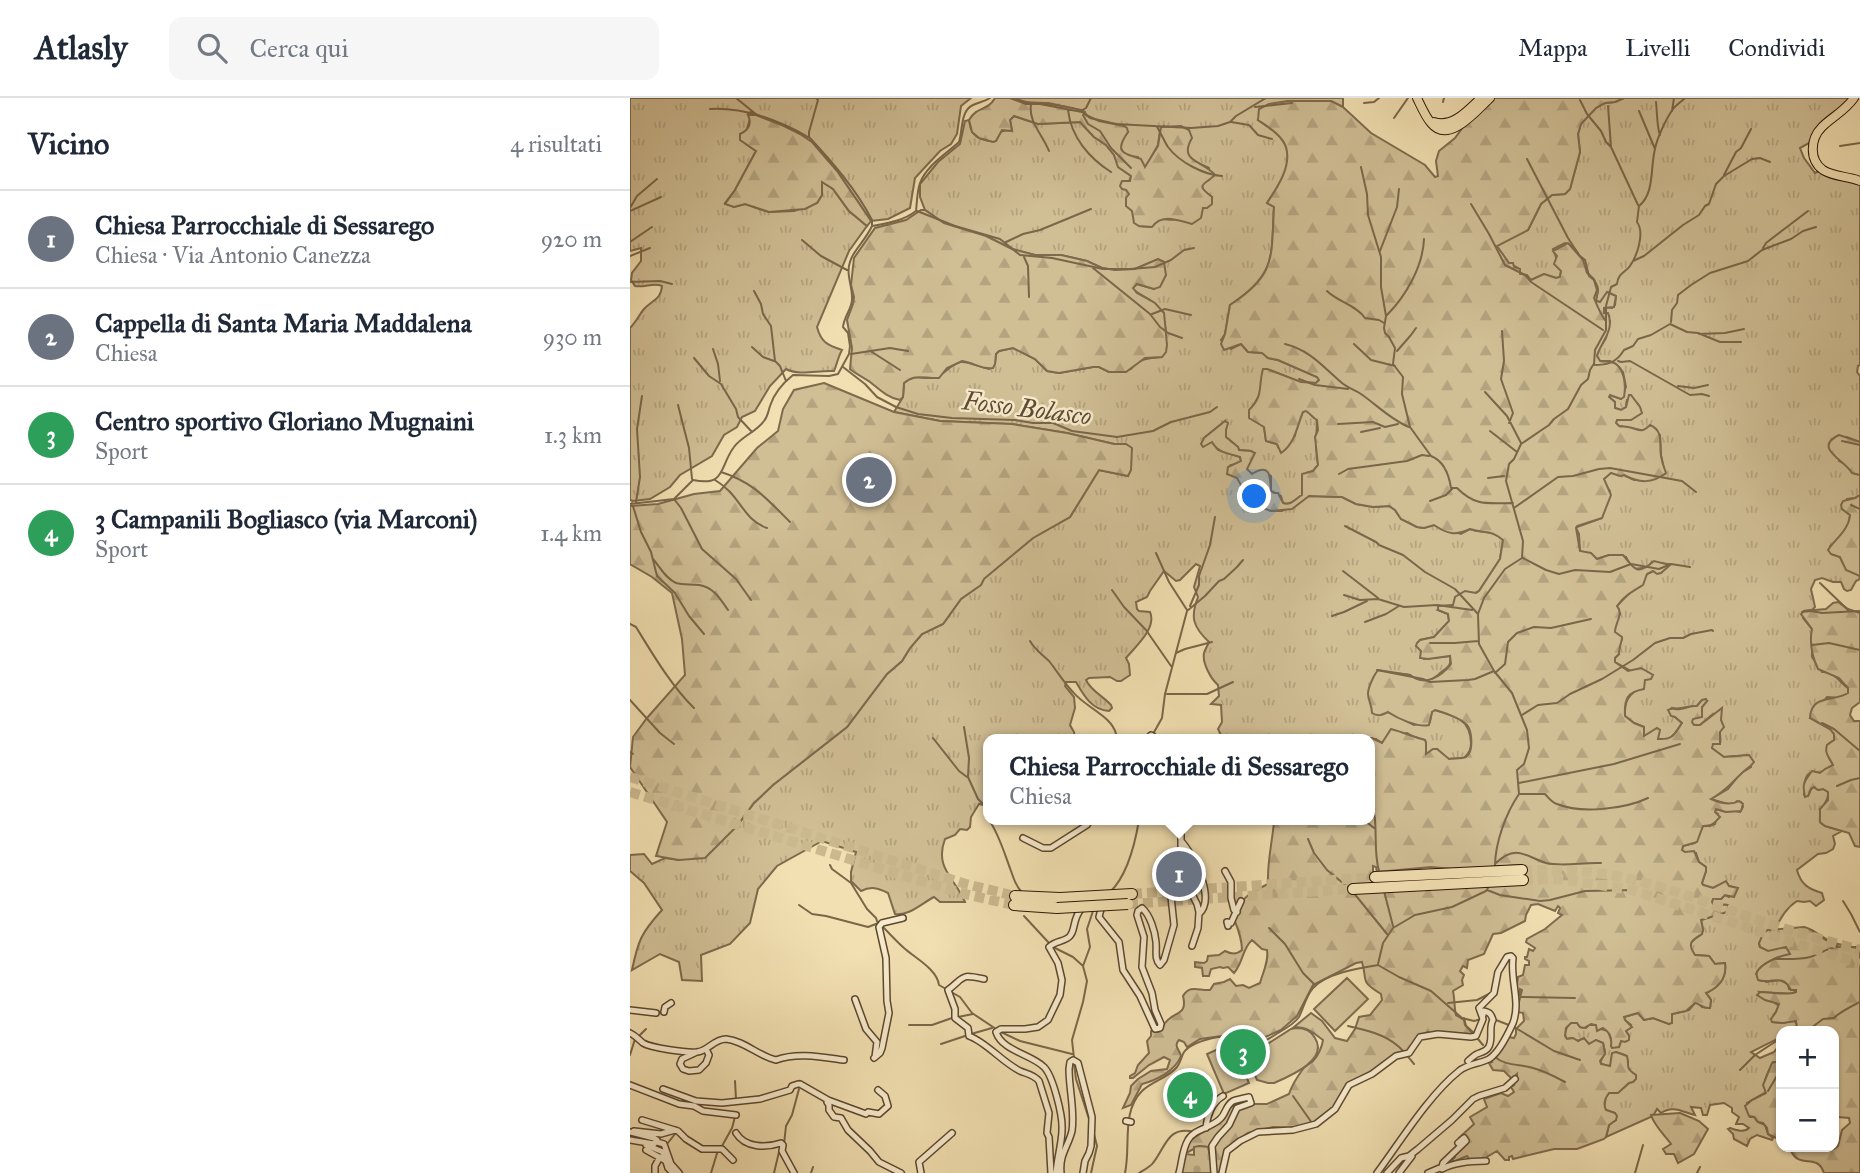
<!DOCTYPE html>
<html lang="it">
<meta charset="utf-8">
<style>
:root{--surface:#fff;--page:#f6f6f7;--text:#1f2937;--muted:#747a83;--line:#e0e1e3;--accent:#0f766e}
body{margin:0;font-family:"IM FELL Great Primer",serif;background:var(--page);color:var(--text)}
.controls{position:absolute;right:21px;bottom:21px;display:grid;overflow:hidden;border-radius:14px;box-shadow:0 2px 5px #0004}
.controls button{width:63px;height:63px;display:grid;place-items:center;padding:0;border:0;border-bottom:2px solid var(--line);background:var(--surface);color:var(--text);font:35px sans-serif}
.you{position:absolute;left:625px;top:399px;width:24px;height:24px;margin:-18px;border:5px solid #fff;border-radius:50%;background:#1a73e8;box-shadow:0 0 0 10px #1a73e833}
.badge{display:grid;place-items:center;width:46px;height:46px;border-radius:50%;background:var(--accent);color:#fff;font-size:23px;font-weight:700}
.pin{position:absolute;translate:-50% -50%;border:4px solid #fff;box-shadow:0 2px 7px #0006}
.popup{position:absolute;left:353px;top:636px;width:392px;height:91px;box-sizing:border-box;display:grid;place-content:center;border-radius:14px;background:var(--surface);filter:drop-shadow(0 2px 5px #0005);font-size:23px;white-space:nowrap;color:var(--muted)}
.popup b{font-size:26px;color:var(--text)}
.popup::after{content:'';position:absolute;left:50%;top:100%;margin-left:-14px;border:14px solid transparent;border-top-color:var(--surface)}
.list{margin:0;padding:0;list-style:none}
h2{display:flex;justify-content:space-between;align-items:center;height:91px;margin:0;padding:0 28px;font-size:30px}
h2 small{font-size:23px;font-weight:400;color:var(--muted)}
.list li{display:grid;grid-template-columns:46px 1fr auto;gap:21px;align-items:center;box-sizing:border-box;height:98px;padding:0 28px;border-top:2px solid var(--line)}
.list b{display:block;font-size:26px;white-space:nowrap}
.list p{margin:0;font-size:23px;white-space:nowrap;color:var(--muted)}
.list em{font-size:23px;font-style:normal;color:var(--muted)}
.icon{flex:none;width:38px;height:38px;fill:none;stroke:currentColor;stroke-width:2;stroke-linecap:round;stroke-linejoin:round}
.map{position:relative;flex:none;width:1230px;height:1075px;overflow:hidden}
header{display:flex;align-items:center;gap:42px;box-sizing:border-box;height:98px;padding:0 35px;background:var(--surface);border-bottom:2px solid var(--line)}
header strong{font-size:33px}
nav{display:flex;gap:38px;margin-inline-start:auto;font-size:24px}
.search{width:490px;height:63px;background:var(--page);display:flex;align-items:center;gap:18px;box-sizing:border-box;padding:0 24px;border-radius:14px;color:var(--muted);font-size:26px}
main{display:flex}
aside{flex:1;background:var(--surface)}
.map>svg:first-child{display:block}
.grass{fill:url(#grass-tufts);stroke:#7e6a4d;stroke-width:2}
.forest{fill:url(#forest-firs);stroke:#7e6a4d;stroke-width:2;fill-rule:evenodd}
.cemetery{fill:url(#cemetery-stones);stroke:#7e6a4d;stroke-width:2}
.green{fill:#d0be95;stroke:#7e6a4d;stroke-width:2}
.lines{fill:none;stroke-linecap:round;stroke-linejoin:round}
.stream{stroke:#7a6649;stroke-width:2}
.highway-tunnel{stroke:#cab88f;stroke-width:10;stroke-dasharray:10 5;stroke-linecap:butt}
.minor-casing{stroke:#5d4830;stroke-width:8}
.major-casing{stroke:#2b1605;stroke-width:10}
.highway-casing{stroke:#2b1605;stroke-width:12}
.minor{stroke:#f7ebcd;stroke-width:5}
.major{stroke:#f2e0b2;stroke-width:8}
.highway{stroke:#f2e0b2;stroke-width:10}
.highway-bridge-casing{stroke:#2b1605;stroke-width:12;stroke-linecap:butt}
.highway-bridge{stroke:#f2e0b2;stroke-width:10}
.labels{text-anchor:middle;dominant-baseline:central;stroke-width:5;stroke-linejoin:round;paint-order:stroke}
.water-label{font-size:26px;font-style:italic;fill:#5f4b33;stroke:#f7ebcd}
</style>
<header>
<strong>Atlasly</strong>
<div class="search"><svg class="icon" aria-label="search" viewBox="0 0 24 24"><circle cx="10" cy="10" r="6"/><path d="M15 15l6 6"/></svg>Cerca qui</div>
<nav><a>Mappa</a><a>Livelli</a><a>Condividi</a></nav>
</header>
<main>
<aside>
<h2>Vicino<small>4 risultati</small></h2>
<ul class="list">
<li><span class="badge" style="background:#6b7280">1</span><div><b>Chiesa Parrocchiale di Sessarego</b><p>Chiesa · Via Antonio Canezza</p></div><em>920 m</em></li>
<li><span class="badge" style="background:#6b7280">2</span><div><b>Cappella di Santa Maria Maddalena</b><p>Chiesa</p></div><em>930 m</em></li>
<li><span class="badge" style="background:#2e9e5b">3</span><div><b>Centro sportivo Gloriano Mugnaini</b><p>Sport</p></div><em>1.3 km</em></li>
<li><span class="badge" style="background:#2e9e5b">4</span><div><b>3 Campanili Bogliasco (via Marconi)</b><p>Sport</p></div><em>1.4 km</em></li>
</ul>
</aside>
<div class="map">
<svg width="1230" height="1075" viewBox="0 0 1230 1075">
<defs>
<pattern id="grass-tufts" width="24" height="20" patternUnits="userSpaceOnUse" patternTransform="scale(1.75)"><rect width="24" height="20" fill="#d0be95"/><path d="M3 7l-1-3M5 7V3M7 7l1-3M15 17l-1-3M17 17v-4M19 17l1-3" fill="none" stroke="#b3a37f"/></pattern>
<pattern id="forest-firs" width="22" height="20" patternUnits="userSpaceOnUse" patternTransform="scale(1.75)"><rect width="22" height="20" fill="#d0be95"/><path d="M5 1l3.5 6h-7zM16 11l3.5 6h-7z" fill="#b3a37f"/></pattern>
<pattern id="cemetery-stones" width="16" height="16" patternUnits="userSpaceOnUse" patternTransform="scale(1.75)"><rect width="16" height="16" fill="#d0be95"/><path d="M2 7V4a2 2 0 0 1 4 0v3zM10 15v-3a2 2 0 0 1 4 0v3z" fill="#b3a37f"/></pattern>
</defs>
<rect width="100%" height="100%" fill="#f2e0b2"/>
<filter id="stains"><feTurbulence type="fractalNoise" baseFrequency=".00286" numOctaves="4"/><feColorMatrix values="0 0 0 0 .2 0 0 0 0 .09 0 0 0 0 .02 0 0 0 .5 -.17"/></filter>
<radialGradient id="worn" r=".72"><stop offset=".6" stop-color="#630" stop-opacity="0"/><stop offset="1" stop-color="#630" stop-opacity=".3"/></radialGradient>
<path class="grass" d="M 0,0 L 341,0 L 331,8 L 327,36 L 321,46 L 310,53 L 285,80 L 280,110 L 258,121 L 241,123 L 207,73 L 170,36 L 121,14 L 118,16 L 120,21 L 116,34 L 116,46 L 126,53 L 105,92 L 95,105 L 104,109 L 115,106 L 139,114 L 164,113 L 187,105 L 192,97 L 191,83 L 203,91 L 219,113 L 237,128 L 219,153 L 187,229 C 191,244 197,247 212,252 C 208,259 207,266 204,273 C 188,272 169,278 156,271 L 140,288 L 125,313 L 112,319 L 107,329 L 94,337 L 82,358 L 50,377 L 40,389 L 20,401 L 3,403 L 0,402 L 0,230 C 6,224 9,217 14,211 C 22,202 31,202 32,188 C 23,184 15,190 5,188 L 1,182 L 2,175 L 11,163 L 11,150 L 0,153 Z
M 385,0 L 713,0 L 713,9 L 701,3 L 658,3 L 628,22 C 638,29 652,37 656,49 C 663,68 647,90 637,105 L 644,109 C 641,159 647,176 600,207 L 595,236 L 591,242 L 601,251 L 611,246 L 618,254 L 633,255 L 638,260 L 648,262 L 687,279 L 689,282 L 686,285 L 670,284 L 637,271 L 634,271 L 630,296 L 622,310 L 625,322 L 634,329 L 636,343 L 647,346 L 648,349 L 665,338 L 666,330 L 673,313 L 677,313 L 684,320 L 687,321 L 686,349 L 688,367 L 683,373 L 676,375 L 672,383 L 672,397 C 665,401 661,408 653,405 L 651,398 L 641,393 L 641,378 L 632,372 L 622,376 L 616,371 L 620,364 L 621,353 L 609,352 L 608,349 L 596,339 L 595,323 L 574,340 L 582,344 L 588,352 L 610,359 L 611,363 L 609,366 L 601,367 L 616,396 L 623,398 L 631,409 L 641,413 L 652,413 L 679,398 L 712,399 L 726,406 L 744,409 L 759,408 L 765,412 L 771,421 L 787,429 L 794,430 L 804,427 L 831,436 L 840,431 C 854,436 861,431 873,442 L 870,461 L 849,493 L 823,507 L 808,512 L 818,516 L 819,523 L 804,539 L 790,542 L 794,561 L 820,558 C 822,570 815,570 808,577 C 797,585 791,586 780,577 L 748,573 C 737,586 743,599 742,614 L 758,614 L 784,627 L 800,624 L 802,613 L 805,612 C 826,618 840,621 841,645 C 841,652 839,655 834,660 L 818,661 L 807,651 L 795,656 L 796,645 L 795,642 L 784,639 L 777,635 L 757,639 L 752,645 L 746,641 L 731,640 L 593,641 L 588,631 L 592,624 L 591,607 L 581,606 L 589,598 L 588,587 C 581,581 572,565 574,555 C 575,551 578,547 579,544 C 563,529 560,519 568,499 L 564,489 L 570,468 L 566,466 L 550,482 L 546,483 L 534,473 L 520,493 L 517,499 L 506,504 L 507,511 L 509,513 L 520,514 C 527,530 506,548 496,560 L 499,566 L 500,577 L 491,583 L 487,583 L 480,579 L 459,580 L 456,582 C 461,593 473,598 481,607 L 482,610 L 479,613 C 462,612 454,598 446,584 L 436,584 L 435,588 L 444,599 L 445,610 L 440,627 L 444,634 L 445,641 L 358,641 L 358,708 L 349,706 L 341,719 L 340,729 L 337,732 L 330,731 L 325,737 L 315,741 C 304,770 325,780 335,804 L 310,804 L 304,799 C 291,806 279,818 265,816 L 258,795 C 248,790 241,788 231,793 L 221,783 L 221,774 L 226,754 L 192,743 L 147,768 L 128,791 L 120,825 L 100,846 L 71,857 L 72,883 L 52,882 L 49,864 L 30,856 L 2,872 C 8,843 11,835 32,812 L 14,785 L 0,773 L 0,757 L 14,756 L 22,766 L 35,760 L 49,762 L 107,728 L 124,705 L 143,687 L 217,629 L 257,576 L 272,563 L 280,550 L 292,536 L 313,526 L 331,501 L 350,487 L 353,481 L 403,440 L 440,419 L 469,372 L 498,378 L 496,346 L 484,346 L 437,335 L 382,326 L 310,323 L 264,314 L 273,299 L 274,285 C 287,274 293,283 306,279 C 316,276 320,266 331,264 C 337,263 351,269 359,271 L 365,266 L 366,256 L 369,253 L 383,250 L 405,261 L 417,273 L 429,275 L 463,269 L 469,269 L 479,274 L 501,271 C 509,260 520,260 532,259 C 536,241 540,221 525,206 C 519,199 509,198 502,190 L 507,186 L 524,191 L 534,164 L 528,161 L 505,171 L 485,172 L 472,170 L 457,163 L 431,157 L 405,157 L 382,151 L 356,138 L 314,125 L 295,112 L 290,99 L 290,86 L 308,64 L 330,46 L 335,23 L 339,22 C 340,26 340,30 342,33 C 346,41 358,44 366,43 C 370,33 371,32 382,32 L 380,22 L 384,18 L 408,26 L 450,24 L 464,39 L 476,47 L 484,57 L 489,69 L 501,78 L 496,92 L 499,96 L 502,113 L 509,128 L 521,129 C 532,116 535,124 548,121 C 561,118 573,110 582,99 C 577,95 570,92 573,85 L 579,82 L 579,70 C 569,65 557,62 556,49 L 534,28 L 530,32 L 528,47 L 515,70 L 508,59 C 487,58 488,47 498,34 C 483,28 461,25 452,12 C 440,11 430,7 418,5 C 406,4 396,6 385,0 Z
M 994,0 L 1222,0 L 1181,44 L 1170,50 L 1174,60 L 1185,75 L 1191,72 L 1230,85 L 1230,267 L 1228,268 L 1227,274 L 1230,278 L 1230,344 L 1217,339 L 1209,363 L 1218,367 L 1222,375 L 1230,377 L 1230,397 L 1225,400 L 1217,401 L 1212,411 L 1220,417 C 1220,428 1209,442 1200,448 L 1201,456 L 1210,459 C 1214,469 1218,474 1229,477 L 1230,481 L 1226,483 L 1221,492 L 1217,493 L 1214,491 L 1211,484 L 1203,484 L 1192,480 L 1185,482 L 1181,491 L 1185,509 L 1182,512 L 1174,513 L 1173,520 L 1182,531 L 1182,559 L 1192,574 C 1204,573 1209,584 1218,590 L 1218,595 L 1210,600 L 1197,599 L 1180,620 L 1200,631 L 1204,636 L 1204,642 L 1197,647 L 1199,660 L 1203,667 L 1190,675 C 1174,670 1174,685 1174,697 L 1178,698 L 1181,691 L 1184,689 L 1188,692 L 1193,691 L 1198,694 C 1200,706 1188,706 1190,724 C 1195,730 1204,730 1212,733 L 1203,738 L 1205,746 L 1203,751 L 1196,755 L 1188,756 L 1167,772 C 1171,787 1179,791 1192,795 L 1194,802 L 1186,808 L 1180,803 L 1174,804 L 1167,803 C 1156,810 1151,820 1145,831 L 1135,833 L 1129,846 L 1130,849 C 1140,855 1148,847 1158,850 L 1160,853 L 1159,858 C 1149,856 1130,867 1126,876 L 1136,884 L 1150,882 L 1158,886 L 1159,891 L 1166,892 L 1163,896 L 1130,894 L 1149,908 L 1144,917 L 1143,924 L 1153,925 L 1164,922 L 1167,927 L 1166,930 L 1161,933 L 1151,933 L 1151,939 L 1121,954 L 1130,960 L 1144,954 L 1151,945 L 1151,965 L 1143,964 C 1137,977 1133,981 1136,994 L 1117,1005 L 1120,1019 L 1124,1019 L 1128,1024 L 1135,1027 L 1138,1036 L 1143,1040 L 1142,1042 L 1127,1037 L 1120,1041 L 1117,1048 L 1104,1041 L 1103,1036 L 1098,1031 L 1100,1030 C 1106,1032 1114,1035 1119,1030 L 1113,1026 L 1106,1026 L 1109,1019 L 1102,1014 L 1102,1010 L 1094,1005 L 1080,1007 L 1077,1017 L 1073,1017 L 1071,1010 L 1061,1009 L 1065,1017 C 1052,1014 1043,1007 1031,1015 L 1027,1011 L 1023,1018 L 976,1039 L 979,1027 L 986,1022 L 985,1015 L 976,1012 L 974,1009 L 976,999 L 979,995 C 991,996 998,986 1004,976 L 1001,974 L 997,968 L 998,964 L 995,957 L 986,954 L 981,968 L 979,969 L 970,965 L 975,954 L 973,945 L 966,942 L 959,946 L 952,941 L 948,943 L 941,940 L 937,941 C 933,937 936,929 940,925 L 947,925 L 950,929 L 956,930 L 959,927 L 966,927 L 971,931 L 978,933 L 982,944 L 989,949 L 991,943 L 999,938 L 996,933 L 1001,927 L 995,922 L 994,919 L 1008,915 L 1014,922 L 1023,920 L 1039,926 L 1042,922 L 1042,916 L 1059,912 L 1065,905 L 1068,905 L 1072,909 L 1080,910 L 1081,902 L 1076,895 C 1089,889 1097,880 1095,865 L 1085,866 L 1079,858 L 1065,857 C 1055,844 1064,842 1072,836 L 1073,831 L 1071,822 L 1097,814 L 1099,812 L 1098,807 L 1083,806 L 1082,804 L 1083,801 L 1091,801 L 1095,797 L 1099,799 L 1107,790 L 1099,788 L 1096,784 L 1083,790 L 1073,787 L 1072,785 L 1076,773 L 1076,769 L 1069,764 L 1066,755 L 1055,754 L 1052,752 L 1053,748 L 1065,745 L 1073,728 L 1080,728 L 1085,726 L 1088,716 L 1085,714 L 1086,711 L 1096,714 L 1102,712 L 1110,714 L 1113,709 L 1111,704 L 1107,703 L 1104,706 L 1097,706 L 1081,701 L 1098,691 L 1110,676 L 1121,669 L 1119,657 L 1094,659 L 1081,650 L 1083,646 L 1090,646 C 1092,635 1087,626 1083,616 L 1070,627 L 1064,627 L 1061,624 L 1063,621 L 1072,616 L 1072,609 L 1077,603 L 1072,602 L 1067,608 C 1059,607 1053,612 1042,610 L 1045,619 L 1052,625 C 1044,637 1043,642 1028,641 L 1027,638 L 1014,639 L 1014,629 L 1004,625 L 995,618 C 994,593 1006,598 1015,581 L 985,564 L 985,560 L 989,556 L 989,548 L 992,541 L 984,534 L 985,528 L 990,516 L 987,508 L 1017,476 L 1038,466 L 1022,464 L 1018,469 C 1003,472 1003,473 996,459 L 979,457 L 967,461 L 950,453 L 949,436 L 946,430 L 947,429 L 972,420 C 974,410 980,403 980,393 L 974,385 L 974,381 L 981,374 L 990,378 L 994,377 L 1004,382 L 1035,376 L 1031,357 L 1030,337 C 1016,332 1003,331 989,328 L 986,325 L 987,321 L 1008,306 L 1005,303 L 997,302 L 996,309 L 991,312 L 985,310 L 985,304 L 979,299 L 980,297 L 991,301 L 996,289 L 993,274 L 986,266 L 980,263 L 970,263 L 967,258 L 968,253 L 976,240 L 980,223 L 974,215 L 974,210 L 976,209 L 982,210 L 985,207 L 986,198 L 978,194 L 970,204 L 966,203 C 966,199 968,195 968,191 C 967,182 959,179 956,172 C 951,162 948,149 935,145 L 923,151 L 931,173 L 930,179 L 926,180 L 914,176 L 901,182 L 890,175 L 888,170 L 879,165 L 866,148 L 898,132 L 911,106 L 922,97 L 935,96 L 940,91 L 950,54 L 948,36 L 951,25 L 966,10 L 975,5 L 985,4 Z"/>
<path class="forest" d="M 365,0 C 370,0 377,0 382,0 C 387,1 392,4 398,5 C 416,6 439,7 455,14 L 456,17 L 469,23 L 494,28 L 497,30 L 498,34 C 484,54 492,55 511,61 L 515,69 L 528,48 L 531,29 L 551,28 L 559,32 L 562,40 C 548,64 572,62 585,77 C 573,88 565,86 582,99 L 582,106 L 577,110 L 573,110 L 571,120 L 562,126 C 547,122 532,115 522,129 L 509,128 L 504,125 L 502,113 L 496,108 L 496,100 L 499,96 L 496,92 L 492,91 L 490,88 L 492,83 L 500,83 L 501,78 L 488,69 L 484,57 L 476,47 L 464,39 L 450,24 L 408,26 L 384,18 L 380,22 L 382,33 L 372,32 L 366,43 L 363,44 L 349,40 L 342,34 L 339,22 C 348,7 357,14 365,0 Z
M 862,0 L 994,0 L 985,4 L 975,5 L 966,10 L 951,26 L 948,36 L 950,54 L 940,91 L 935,96 L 922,97 L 911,106 L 898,132 L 867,148 L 879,165 L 883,165 L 884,169 L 890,171 L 890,176 L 897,177 L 901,182 L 914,176 L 926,180 L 930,179 L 931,173 L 924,166 L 927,158 L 923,153 L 938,145 L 953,162 L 957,175 L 964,181 L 968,192 L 966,203 L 970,204 L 977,194 L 986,198 L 984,209 L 974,210 L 974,215 L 978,215 C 985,232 971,244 967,258 L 970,263 C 974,264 978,263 981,264 C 995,267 996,288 994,299 L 991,301 L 980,297 L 979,299 L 985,304 L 985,310 L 991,312 L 996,309 L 999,297 L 1001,297 L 1010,309 L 1012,315 L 1001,322 L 987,322 L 986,325 L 989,328 C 992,329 995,328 998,329 C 1008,330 1010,337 1020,327 C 1034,333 1029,345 1031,358 C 1032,364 1034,370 1036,375 C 1022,386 1009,385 994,377 L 990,378 L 981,375 L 974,381 L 981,397 L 972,420 L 947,428 L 946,430 L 950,453 L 961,455 L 967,461 L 979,457 L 993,457 C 1004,470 1006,479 1024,463 L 1040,467 L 1031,475 L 1027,476 L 1023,473 L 1017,476 L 1013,487 C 1003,493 994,498 987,508 C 994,516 985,525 985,534 L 992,539 C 992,544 989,549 989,556 L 985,560 L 985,564 L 998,573 L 1011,570 L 1023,577 L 1021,581 L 1015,582 L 1014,591 C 997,594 994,601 995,618 L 1004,625 L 1014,629 L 1014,638 L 1027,630 L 1030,632 L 1028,641 C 1043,642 1044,637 1052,625 L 1045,619 L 1041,618 L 1038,612 C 1043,609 1045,612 1050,611 C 1056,611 1061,607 1067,608 L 1072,602 L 1076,601 L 1077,603 L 1072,609 L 1072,619 L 1063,621 L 1062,624 L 1064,627 L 1070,627 L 1092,610 L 1091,622 L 1094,629 L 1090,634 L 1090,646 L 1083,646 L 1082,650 L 1094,659 L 1119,657 L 1124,664 C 1120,670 1116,670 1112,675 C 1099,687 1097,692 1081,701 C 1090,705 1100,708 1109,703 L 1113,706 L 1111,713 L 1096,714 L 1086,711 L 1085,714 L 1090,719 C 1082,727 1084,727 1073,728 L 1067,744 L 1053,748 L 1052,752 L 1055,754 L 1064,753 L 1069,764 L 1076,769 L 1076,773 L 1072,785 L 1073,787 L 1083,790 L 1096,783 L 1099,788 L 1108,790 L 1104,799 L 1095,797 L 1091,801 L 1083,801 L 1082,804 L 1083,806 L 1098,807 L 1099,812 L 1097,814 L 1071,822 L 1073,832 L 1072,836 C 1063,842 1056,844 1065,857 L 1079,858 L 1085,866 L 1095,865 C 1097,880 1090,889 1076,895 L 1081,902 L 1080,910 C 1073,911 1071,906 1065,905 L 1056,913 L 1042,916 L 1042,925 L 1039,926 L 1023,920 L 1014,922 L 1008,915 L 994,919 L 995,922 L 1002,929 L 996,933 L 999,938 L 999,942 L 995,944 L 991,943 L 989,949 L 982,950 L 981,948 C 982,941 980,934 973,930 L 967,933 L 966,927 L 961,926 L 954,930 L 950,929 L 947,925 L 941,925 L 936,930 L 935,938 L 937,941 L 943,940 L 948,943 L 954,940 L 959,946 L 966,942 L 973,945 L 975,956 L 970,963 L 971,966 L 980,968 L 982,955 L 986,954 L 997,958 C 1000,969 994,969 1006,977 L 1006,981 L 1003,984 L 999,985 L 988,995 L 979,995 C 975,1000 973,1006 976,1012 L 985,1015 L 987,1018 L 986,1022 L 979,1027 L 976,1039 L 974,1041 L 947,1051 L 924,1051 L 883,1061 L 882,1058 L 879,1059 L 879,1062 L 875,1062 L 867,1053 L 855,1060 L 840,1062 L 837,1058 L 813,1068 L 820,1060 L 822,1062 L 825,1059 L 824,1057 L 836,1039 L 830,1039 L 844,1026 L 840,1019 L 857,1009 L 854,1001 L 871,995 L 878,998 L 884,994 L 881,989 L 884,987 L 882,985 L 887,978 L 887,976 L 882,981 L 874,973 L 863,972 L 859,965 L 862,964 L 860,961 L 879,939 L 884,940 L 886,936 L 886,931 L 894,923 L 893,915 L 888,914 L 888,908 L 892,892 L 890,891 L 889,897 L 886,897 L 888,879 L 893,877 L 895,867 L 899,867 L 899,863 L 895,861 L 895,859 L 897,859 L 899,851 L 903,853 L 905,850 L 896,844 L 897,841 L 915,831 L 932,817 L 928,815 L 930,810 L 928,808 L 925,813 L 908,806 L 901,807 L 896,817 L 895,823 L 871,835 L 863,836 L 854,856 L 838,862 L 837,870 L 833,868 L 830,873 L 834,877 L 832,882 L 833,887 L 823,893 C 825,902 824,909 826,917 L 834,922 L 835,927 L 843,934 L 843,937 L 799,936 L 798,934 L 788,938 L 779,953 L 719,985 L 705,1008 L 685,1025 L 662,1030 L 643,1029 L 618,1035 L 597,1050 L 591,1075 L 586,1075 L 584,1051 L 586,1044 L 609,1011 L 625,1006 L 637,1006 L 659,996 C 662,987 667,979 673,971 C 675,968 680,966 683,963 C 688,958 692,949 693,942 C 683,935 679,929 664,929 L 681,915 L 692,923 L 705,940 L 717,943 L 725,931 L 729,919 L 740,917 L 752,902 L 751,896 C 729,882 738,884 732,864 L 726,865 L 683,887 L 667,918 L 651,932 L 633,940 L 616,945 L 592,938 L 570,941 L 557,949 L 554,944 L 549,942 C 543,948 550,952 551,958 C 545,973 527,982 512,986 L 501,1007 L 493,1010 L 500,995 L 501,988 L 508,981 L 521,973 L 537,971 L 540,962 L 534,959 L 519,967 L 503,980 L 500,980 L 500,978 L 505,975 L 508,967 L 519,955 L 517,943 L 521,938 L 521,933 L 523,932 L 528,934 C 532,932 533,928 535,925 C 544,913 558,918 553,898 C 560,886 569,893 580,892 L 584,886 L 594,884 L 600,881 L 606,888 L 613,887 L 619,890 L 630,885 C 633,874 639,863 637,852 L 632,851 L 622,842 C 612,851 613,865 604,875 L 598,869 L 593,870 L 590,869 L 581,871 L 579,878 L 573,878 L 572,870 L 565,869 L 565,864 L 574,865 L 577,863 L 578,858 L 589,857 L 595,853 C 601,856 606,857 612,852 C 612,841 608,831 604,821 C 611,799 618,796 638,786 C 637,765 642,745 644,724 L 647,725 L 650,724 L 650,722 L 740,722 L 740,641 L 729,641 L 742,640 L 752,645 L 761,631 C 773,634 783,639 795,642 L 796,645 L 796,656 L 803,651 L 807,651 L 819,661 C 823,660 832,661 836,659 C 844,654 842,633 837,627 C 829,619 815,615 805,612 L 802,614 L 799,627 C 788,630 767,620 758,614 C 752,617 748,619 742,615 C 742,607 738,602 738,596 C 738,589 744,577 748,572 L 780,577 C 795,589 811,579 821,566 L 820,558 L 798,561 L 790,560 L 791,553 L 786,548 L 787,545 L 790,542 L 804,539 L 819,523 L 818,516 L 808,512 L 808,508 L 823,507 L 825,499 L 835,493 L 846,495 L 849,493 L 870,461 L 873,442 C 861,431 854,436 840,431 C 826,438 817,436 804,427 L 794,430 L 787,429 L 771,421 L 765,412 L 759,408 L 743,409 L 726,406 L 712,399 L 679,398 L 662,411 L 641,413 L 631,409 L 623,398 L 616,396 L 607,380 L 597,376 L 598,369 L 611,363 L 610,359 C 599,355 589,356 582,344 L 573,349 L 571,346 L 574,340 L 595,323 L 598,325 L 596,332 L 596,339 L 608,349 L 609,352 L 621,353 L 625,355 L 617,371 L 622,376 C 641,364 640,379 641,393 L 644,395 L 648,395 L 653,405 C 661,408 665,401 672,397 L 672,376 L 683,373 L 688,367 L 685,339 L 688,332 L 687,322 C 683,320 681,316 676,313 L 673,314 C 667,328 665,346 651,355 L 647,346 L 636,343 L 634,329 L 619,320 L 619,312 C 634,298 628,288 633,271 L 637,271 L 671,284 L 686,285 L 689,282 L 687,279 L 648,262 L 638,260 L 632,255 L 618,254 L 611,246 L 594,252 L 591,246 L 595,236 L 600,207 C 647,177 641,159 644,109 L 637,105 C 647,90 662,68 656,49 C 652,37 638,29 628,22 L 629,11 L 639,6 L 658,3 L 701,3 L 713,9 L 741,35 L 795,67 L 805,79 L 808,78 L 806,63 L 809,53 L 825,40 L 836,25 ZM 743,768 L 746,769 L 747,774 L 801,769 L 824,771 L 892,767 L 893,783 L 743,786 Z
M 118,17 L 126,17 L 154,28 L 170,36 L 182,44 L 207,73 L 241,123 L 237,128 L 219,113 L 203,91 L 192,84 L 192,97 L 187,105 L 175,111 L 139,114 L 115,106 L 104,109 L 95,106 L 105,92 L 126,53 L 110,42 L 110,36 C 119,32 122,25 118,17 Z
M 291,112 L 295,112 L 314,125 L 356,138 L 382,151 L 405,157 L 431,157 L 457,163 L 472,170 L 485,172 L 505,171 L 528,161 L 534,164 L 536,177 L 530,189 L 524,191 L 507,186 L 503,190 L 507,195 L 525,205 L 534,215 L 537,247 L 536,254 L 532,259 L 515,260 L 496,274 L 479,274 L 469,269 L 463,269 L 429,275 L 417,273 L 405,261 L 383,250 L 369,253 L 366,256 L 365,266 L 363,270 C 351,272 343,264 332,263 L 317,270 L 309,280 C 295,281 285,275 274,285 L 273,299 L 270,302 C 258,300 250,292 240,284 C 233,279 226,276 220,271 L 222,250 L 217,222 L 223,206 L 224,199 L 221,187 L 224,160 L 245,130 L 276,122 Z
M 194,285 L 264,314 L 310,323 L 382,326 L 437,335 L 484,346 L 496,346 L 502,350 L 501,372 L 498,378 L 469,372 L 440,419 L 403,440 L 354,481 L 351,487 L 331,501 L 313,526 L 292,536 L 280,550 L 272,563 L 257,576 L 217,629 L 143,687 L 124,705 L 107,728 L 75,760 L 49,762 L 26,758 L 37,724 L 0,669 L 3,639 L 17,620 L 55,577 L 52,541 L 42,495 L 22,479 L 0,466 L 0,408 L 28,406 L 64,396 L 90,393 L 127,350 L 148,333 L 153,311 L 164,292 Z
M 1209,337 L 1230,344 L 1230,377 L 1222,375 C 1215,362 1182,350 1209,337 Z
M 1230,397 L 1230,478 L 1216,472 L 1210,459 L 1201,456 L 1198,452 C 1205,441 1219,432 1220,417 L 1212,411 L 1211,407 L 1213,403 L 1225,400 Z
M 1208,504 L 1218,511 L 1230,515 L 1230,604 L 1222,610 L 1220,617 L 1224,623 L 1230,623 L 1230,749 L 1225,748 L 1219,735 L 1195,728 L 1190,724 L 1190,711 L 1198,702 L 1198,694 L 1193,691 L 1188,692 L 1184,689 L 1181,691 L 1178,698 L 1175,699 C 1172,685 1174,684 1182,673 L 1190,675 L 1195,671 L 1203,667 C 1200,660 1194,656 1197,647 L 1204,642 L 1204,636 L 1200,631 L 1180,620 C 1181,596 1204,604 1218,595 L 1218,590 L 1209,580 L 1188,571 C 1182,558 1179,545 1182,531 L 1171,516 L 1174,513 L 1196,511 L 1203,505 Z
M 1174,829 C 1185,831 1190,841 1200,844 C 1210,847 1220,848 1230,851 L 1230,1075 L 1194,1075 C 1187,1054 1170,1072 1161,1053 L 1163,1049 L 1197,1049 L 1204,1051 L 1208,1048 L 1212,1032 L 1220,1025 L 1219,1020 L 1208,1019 L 1204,1023 L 1204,933 L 1161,933 L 1167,929 L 1166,923 L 1153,925 L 1142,924 L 1141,921 L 1146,914 L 1149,906 L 1135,902 L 1127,897 L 1130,894 C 1140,894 1157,898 1166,894 L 1166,892 L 1161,892 C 1152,874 1142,887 1128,882 C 1127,878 1125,875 1129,871 C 1135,864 1152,857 1160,856 L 1156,849 L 1138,853 L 1130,849 L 1129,845 L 1134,834 L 1138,832 Z
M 1145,964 L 1151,965 L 1151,1040 L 1148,1041 L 1138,1036 L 1137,1030 L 1133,1025 L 1128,1024 L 1124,1019 L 1119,1018 L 1115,1008 L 1122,1002 L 1136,995 L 1133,987 L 1142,965 Z
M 602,1007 L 605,1009 L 598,1026 L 581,1047 L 578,1049 L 569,1048 L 558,1054 L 555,1052 L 561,1039 L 585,1028 Z
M 1050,1015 L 1069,1023 L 1078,1031 L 1064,1056 L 1048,1065 L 1044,1056 L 1036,1056 L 1033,1051 L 1041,1046 C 1034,1036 1025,1029 1021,1017 Z"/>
<path class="cemetery" d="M 569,1048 L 578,1049 L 582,1067 L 581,1075 L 551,1075 L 555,1056 L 564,1057 L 564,1049 Z"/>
<path class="green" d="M 717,880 L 738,901 L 705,933 L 684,911 Z
M 666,930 C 674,930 681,932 685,940 C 699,962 660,978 644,985 L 638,985 L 627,982 L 621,968 L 623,959 L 628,952 L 661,931 Z
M 602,945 L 619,985 L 594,996 L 577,956 Z
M 547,975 L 585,997 L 572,1019 L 535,998 Z"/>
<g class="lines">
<path class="stream" d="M 106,0 L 127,17
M 186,0 L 188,2 L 179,34 L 179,39 C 203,65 226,91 242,122 L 242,128
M 380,0 L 396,6 L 410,6 L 452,14 L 460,20 L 486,26 L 561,30 L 588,28 L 600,24 L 606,18 L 636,0
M 950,2 L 957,16 L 971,33 L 976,44 L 981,49 L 1008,107
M 813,4 L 814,0
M 1026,4 C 1027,12 1027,31 1030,37
M 734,5 L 744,4 L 749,0
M 401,6 C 398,24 413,37 419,53
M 978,8 L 981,49
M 625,9 L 662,5
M 80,11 C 113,9 149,22 178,39
M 438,12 C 441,39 459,60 481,74
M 451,13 L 456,10 L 461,0
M 1009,13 L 1025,51
M 1042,13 L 1044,0
M 453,17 L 458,26 L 470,33 L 481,50 L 501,70
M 764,20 L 778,0
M 601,24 L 619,27 L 628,37 L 642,41
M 527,29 C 531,35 534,43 538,49 C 549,64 574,77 592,78
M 1210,48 L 1230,45
M 897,61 L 938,140 L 949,157 L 955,162 L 959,178 L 964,182 L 967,192 L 964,200 C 966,205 971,217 975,222
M 731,69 L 737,96 L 738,117 L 751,159 L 751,189 L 756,218 L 754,230 L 755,235 L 759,239 L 765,250 L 763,266 L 773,279 L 772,296 L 780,329 L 801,358 C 814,363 819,377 821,390 L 827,390 C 846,409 858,405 883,405
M 1094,77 L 1106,54 L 1111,50 L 1121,31
M 841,106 L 859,136 L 875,167 L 895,177 L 901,184 L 973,232
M 0,110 L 7,98 L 27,81
M 0,113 L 31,99
M 287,113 L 325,128 L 370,141 L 390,157 L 422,160 L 473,171 L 500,171 L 525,169 L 541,162 L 554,152 L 564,150
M 172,142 L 191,158 L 217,172
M 0,144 L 22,129
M 376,144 L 393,136 L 410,132 L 461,111
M 1133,150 L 1136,145 L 1178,113
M 750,153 L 767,109 L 769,91
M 0,158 L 20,150
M 394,159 L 398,168 L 399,199
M 1003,163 L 1014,158 L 1053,127 L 1069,117 L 1075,108 L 1079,106 L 1086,86 L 1094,78 L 1122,61 L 1130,60 L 1140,64
M 463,170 L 520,216 L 530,229 L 538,235 L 552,240
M 0,184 L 30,183 L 42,186
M 124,193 L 131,206 L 133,216 L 141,228 L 145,263 L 150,268 L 156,283
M 697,193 C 708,204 726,207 735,220 L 749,222 L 754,225
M 522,216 L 535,211 L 561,217
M 757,217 C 776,198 793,168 794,141
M 1041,224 L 1042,212 L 1047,205 L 1048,197 L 1061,187 L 1080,175 L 1118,163 L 1132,152 L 1161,141 L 1173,133 L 1186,129
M 872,233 L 874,263 L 871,281 L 883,315 L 879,325
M 1069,236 L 1095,235 L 1114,231
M 655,246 C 680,252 693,269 712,285 C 718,290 725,292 731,296 C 747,307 761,322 779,329
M 724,246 L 741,262 L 765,268
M 122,249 L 133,259 L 144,263
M 83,251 L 88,266 L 90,283
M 767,253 L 781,237 L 786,230
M 242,254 L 270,272
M 221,256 L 260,250 L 278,253
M 64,260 L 79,278 L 91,286 L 106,311 L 108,319 L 122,334
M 988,263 L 991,264 L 1000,263 L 1060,297 L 1072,296 L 1079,298
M 964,266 L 965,252 L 976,232 L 976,208 L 981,189 L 987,186 C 988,175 995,175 1000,168 C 1007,158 1015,135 1007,124 L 1009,108 C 1025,95 1020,70 1025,51 C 1027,40 1036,21 1043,11 C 1046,7 1051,4 1055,0
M 213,269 L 235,286 L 247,299 L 266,309 L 288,316 L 322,320 L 385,322 L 403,325 L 423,325 L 442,333 L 487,339 L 523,333 L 541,324 L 580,314 L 587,309
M 669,281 L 685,287 L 718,291
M 1048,288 L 1064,290 L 1078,287
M 855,294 L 877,318 L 891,345
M 48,307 L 59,350 L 62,381
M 708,326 L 743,324 L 755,329 L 768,326
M 860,333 L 887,354
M 731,334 L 750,330
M 1212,343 L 1230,347
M 91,374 C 123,384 137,401 160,424
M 709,376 L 718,371 L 777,363 L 792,357 L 799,358
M 858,380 L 874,378
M 85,382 C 90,385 95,389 99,393 C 112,406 118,424 137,430
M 44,401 L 51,410 L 72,451 L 106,481 L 121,502
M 800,403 L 816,397 L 823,390
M 6,404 L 10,379 L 7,331 L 12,298
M 2,405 L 11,434 L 21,454 L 27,478 L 45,495 L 59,518 L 74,536
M 0,406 L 44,401 L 63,382 C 96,389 89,369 104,349 C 112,338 126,334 134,323 C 138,318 138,314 140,308 C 144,295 153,285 163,277 L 199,278 L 208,276 L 219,256 L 220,248 L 218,235 L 213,229 C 214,219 221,212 222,202 C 223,185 213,175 223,157 C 229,147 237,139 242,128 C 258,125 273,123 286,113 C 287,104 287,93 290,85 C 297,67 316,56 329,44 C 333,32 330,13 343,7 C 349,4 354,4 360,0
M 1221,407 L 1230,411
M 884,410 L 928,379 L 943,378 L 969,371 L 980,370 L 1052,383 L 1066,394
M 715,428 L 746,444 L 749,447 L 773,457 L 795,474 L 825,491 L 848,516
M 526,455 L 539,484 L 557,512
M 892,460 L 893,443 L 876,383 L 879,366 L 884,361 L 891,346 L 919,327 L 924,321 L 938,311 L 951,287 L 958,281 L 960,272 L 963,267 C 978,267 986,265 994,252 L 1003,248 L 1008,241 L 1021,237 L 1040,226 L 1057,234 L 1068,235 L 1090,244 L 1111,244
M 893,460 L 916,472 L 929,476 L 945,472 L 980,474 L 1001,466 L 1029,471 L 1041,466 L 1060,469
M 23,461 C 30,469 35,480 46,485 C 53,487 61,486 69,487 C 83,489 90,500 98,512
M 713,473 L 748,500
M 1190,485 L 1218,512
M 482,492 L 494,509 L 516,532 L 541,568
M 714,497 L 730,502 L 748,501 L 774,509 L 807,507 L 842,512
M 560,508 L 569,487 L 569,478 L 580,447 L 585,419
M 1172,514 L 1181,513 L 1192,515 L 1230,513
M 702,518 L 714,514 L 737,503
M 735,524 L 756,516 L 769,508
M 0,526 L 6,529 C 22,555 42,589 64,610
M 400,543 C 405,552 412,556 419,563 C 427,573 434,585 443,594 C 455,609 482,618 486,636 L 492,641
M 800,545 L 825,545 L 848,543
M 1182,547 L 1199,545 L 1230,552
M 546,555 L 555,551 L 582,544
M 747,572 L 793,581 L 800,584 L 838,582 L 845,581 L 864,573
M 865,575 L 875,566 L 878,544 L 887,535 L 904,529 L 921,530 L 961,521
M 537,596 L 577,596 L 603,584
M 0,602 L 30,635 L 44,646
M 892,617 L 908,607 L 927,605 L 940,596 L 972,581 L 1003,562 L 1025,545 L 1040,540 L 1053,540 L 1061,536 L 1082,532 L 1083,533
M 1192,625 L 1204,631 L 1230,653
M 334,629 L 339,660 L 338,679 L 348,701 L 354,707 L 358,720
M 523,636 L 532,620 L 535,596 L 557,513 L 575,498 L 589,483 L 594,481 L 607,469 L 613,462
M 303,640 L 329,673 L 337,679
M 0,654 L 3,656
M 889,685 L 984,666 L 1050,646
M 1207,688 L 1221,682 L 1230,680
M 889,696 L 915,696 C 919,700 921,704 927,706 C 951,716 995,711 1018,700
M 740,700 C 750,724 742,749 749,773
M 359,722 C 369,736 375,757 381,773 C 384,781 385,787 391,793
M 734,722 L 744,730
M 678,741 L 684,755 L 697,772 L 719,790
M 866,765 C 886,746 895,758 916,765 C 932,769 954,764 971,765
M 200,767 L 202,771 L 221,785 L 237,811 L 246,820 L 248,826
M 865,768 C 865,745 876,715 889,696 L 887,672 L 894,666 L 899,650 L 897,632 L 882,595 L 864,573 L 849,546 L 848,516 L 854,500 L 875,471 L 892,460
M 857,792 L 870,797 L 910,803 L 920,802 L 955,793 L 1006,792
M 754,793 L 763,828
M 480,794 C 498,777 505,746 509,722
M 723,794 L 757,836
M 1213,803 L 1221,816 L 1230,834
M 169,807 L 182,816 L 196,818 L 238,829 L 246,826
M 394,818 L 419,845
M 253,829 C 260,836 266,843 274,850 C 285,860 307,871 309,887 L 330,899 L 342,915 L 366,931
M 639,830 L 655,846 L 673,875 L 684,886
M 1182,832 L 1209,849 L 1230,849
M 423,849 L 443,859 L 453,868
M 1144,861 C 1156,861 1169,862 1180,859 C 1190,856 1198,849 1209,849
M 748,866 L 753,845 L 763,830 L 785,817 L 822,809 L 856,793 L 858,790
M 891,899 L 945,900
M 818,905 L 847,902 L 859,896
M 328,919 L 343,916
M 834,920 L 836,928 L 843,936
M 866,922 L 884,929 L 924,953 L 950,962
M 279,927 L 302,927 L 322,920
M 718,928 C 736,932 754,936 768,948 C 774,953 779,960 784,966
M 1172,933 L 1178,932
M 1177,933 L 1193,921 L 1204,920 C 1210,914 1222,908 1230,904
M 371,934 L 390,943 L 442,956
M 341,936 L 362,930
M 9,938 L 16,931
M 847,940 L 853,947
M 311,946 L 335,938
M 0,957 L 5,941
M 865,959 C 875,968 890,966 903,970 C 914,973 924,978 935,984
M 444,960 L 442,942 L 453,904 L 457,883 L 453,868 L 460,849 L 457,831 L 463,813
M 444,966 L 446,981 L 459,1021
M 1110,972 L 1125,957 L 1151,940
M 105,983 L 106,1001
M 1138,993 L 1151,971
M 663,998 L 682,1025
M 37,1046 L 45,1036
M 154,1046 L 156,1028 L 162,1017 L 169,991
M 92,1048 L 102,1030 L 105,1019
M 81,1075 L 88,1052
M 144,1075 L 149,1054
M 181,1075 L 183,1069
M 461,1075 L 467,1048 L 464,1036
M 495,1075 C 501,1048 491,1014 512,993 C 522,983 538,980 547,969 C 551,964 551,959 554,954 C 561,945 577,941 588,939 C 598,938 604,946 613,947 C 624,950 639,941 648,935 C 655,931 664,926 669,919 C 674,909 676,898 683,890 C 696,875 730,870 748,867 L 769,879 L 801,893 L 832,920 L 844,923 L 851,921
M 509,1075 C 514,1072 520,1069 523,1065 C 536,1049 537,1027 565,1034
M 1005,1075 L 1013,1047
M 1067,1075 L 1070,1069"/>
<path class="highway-tunnel" d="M 0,679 L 336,786 L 385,798
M 0,694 L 334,796 L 384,807
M 892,772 C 918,772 942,772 967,775 C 1021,782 1071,803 1122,820 C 1157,832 1194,842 1230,852
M 893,782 L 931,781 L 1002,792 L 1230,866
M 502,796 L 745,779
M 498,806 L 723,791"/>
<g class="minor-casing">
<path id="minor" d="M 517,641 L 521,637 L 523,638 L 522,641
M 545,722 L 551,734 L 551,763
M 393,740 L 413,750 L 421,750 L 457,727 L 460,722
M 552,744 C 564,758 586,801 569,816
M 595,773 L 601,784 L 601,800 L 604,812 L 607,814
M 472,807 L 469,819 L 489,844 L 493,872 L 510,898 L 525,931 L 530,930 L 531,926 L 525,912 L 522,895 L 512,869 L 514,839 L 507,817 L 508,813 L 512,810 C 520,817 525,833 526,844 C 527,853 524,861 530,867 L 534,862 L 544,827 L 540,789 L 542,776 L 540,759 L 543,756 L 547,758 L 555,782 L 567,806 L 569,814 L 568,830 L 562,848
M 598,828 L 597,824 L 601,825 L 611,803
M 354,881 C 330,876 336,878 318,892 L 325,911 L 325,920 L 338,930 L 339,938 C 356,944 372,964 390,973 C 397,976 403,976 409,983 L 419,1015 L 417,1035 L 419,1039 L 421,1075
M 225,901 L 236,931 L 247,944 L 245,959
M 0,912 L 26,915
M 34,914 L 35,909 L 41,905
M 0,935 C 6,938 8,941 13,945 C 21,950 57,955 67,954 C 78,953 84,941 96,941 C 115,943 128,958 146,962 C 167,954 192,959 214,962
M 67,954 L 52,961 L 50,966 L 53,971 L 59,973 L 69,972 L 76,965 L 79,957 L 76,951
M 244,960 L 250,955 L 252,950 L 259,915 L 257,903 L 256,860 L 249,829 L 252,825 L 273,820
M 838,963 C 839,962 846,956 847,956 C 851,954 855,954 858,950 C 864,942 858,930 863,922 C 861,916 860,914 853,913 L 853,917
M 170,986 L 198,1002 L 236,1016 L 238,1014 L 249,1016 L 258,1008 L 255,998 L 248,992
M 0,987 L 49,1006 L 64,1008 L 73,1013 L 106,1017
M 33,991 L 66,1003 L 92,1005 L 130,1001 L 160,992 L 162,988 L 168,986
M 198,1002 L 197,1004 L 199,1007 L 199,1012 L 204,1019 L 211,1020 L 218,1032 L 240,1053 L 249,1064 L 271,1075
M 12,1022 L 48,1033 L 56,1041 L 72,1051 L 92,1051 L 103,1062
M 496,1023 L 501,1024
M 576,1030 C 577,1018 582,1004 593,998
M 4,1033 L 31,1036 L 45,1032
M 0,1034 L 24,1040 L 27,1042 L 24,1046 L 0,1042
M 106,1035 C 115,1050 136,1050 151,1045 L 153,1047 L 152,1053 L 164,1075
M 27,1044 L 34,1046 L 41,1066 L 49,1075
M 16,1047 L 33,1054 L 38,1070 L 43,1075
M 16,1052 L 36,1063
M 812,1069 L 813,1065 L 836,1043 L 834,1040 L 828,1045
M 812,1071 C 825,1064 841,1063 856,1063
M 25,1075 L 25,1068 L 30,1059
M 291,1075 L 289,1064 L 322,1035
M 426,1075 C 427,1061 432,1044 432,1032 C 433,1018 423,978 414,969 C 401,956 372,953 366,934 L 371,931 L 395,931 L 408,929 L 418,922 L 430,897 L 432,882 L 428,865 L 419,849 C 426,842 435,844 440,838 C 446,831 442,821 452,810
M 431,1075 C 429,1057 438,1049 442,1033 C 445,1013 439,991 439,971 L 440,964 L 443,962 L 448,965 L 462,1019 L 461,1048 L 459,1055 L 455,1063 L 453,1075
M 549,1075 C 552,1065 552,1052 558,1042 C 564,1031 581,1030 590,1021 C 596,1016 595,1008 603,1003 C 608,1001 614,1000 619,999 L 621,1005 L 607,1010 L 599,1027 L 588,1039 L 582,1048 L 584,1075
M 592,1075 L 597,1053 L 610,1043 L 628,1034 L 663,1032 L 686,1026 L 705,1011 L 719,987 L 742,976 L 766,958 L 779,955 L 790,939 L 808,936 L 841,939 L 846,938 L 853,921 L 849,910 L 864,895 L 868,874 L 877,859 L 881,858 L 883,860 C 880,882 891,904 883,925 C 878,936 869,955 859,961 C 849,966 837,966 829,973 C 799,997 770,1044 747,1075
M 757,1075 L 771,1060 L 779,1058 L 788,1051 L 822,1022 L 843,1001 L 849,998 L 875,990 L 885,981
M 769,1075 L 782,1058
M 798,1075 L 812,1069"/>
</g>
<g class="major-casing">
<path id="major" d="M 787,0 C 791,8 795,18 801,25 C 819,47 847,12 860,0
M 1224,0 C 1215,13 1202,19 1192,29 C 1180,41 1179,62 1193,72 C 1204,79 1218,78 1230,83
M 804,24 C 823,30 838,12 851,0"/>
</g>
<g class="highway-casing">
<path id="highway" d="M 745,779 L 892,772
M 723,791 L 893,782
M 385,798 L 430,800 L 502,796
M 384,807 L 427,810"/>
</g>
<use href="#minor" class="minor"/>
<use href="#major" class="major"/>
<use href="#highway" class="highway"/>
<g class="highway-bridge-casing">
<path id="highway-bridge" d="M 427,810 L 498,806"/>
</g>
<use href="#highway-bridge" class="highway-bridge"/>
</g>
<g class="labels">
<g class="water-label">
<text transform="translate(397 310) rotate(7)">Fosso Bolasco</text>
</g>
</g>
<rect width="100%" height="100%" filter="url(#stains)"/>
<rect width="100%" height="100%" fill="url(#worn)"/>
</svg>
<div class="controls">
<button>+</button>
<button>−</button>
</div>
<div class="you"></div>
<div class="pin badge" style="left:549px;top:776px;background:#6b7280">1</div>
<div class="popup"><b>Chiesa Parrocchiale di Sessarego</b>Chiesa</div>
<div class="pin badge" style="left:239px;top:382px;background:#6b7280">2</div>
<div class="pin badge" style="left:613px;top:954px;background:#2e9e5b">3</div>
<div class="pin badge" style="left:560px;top:997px;background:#2e9e5b">4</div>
</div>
</main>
